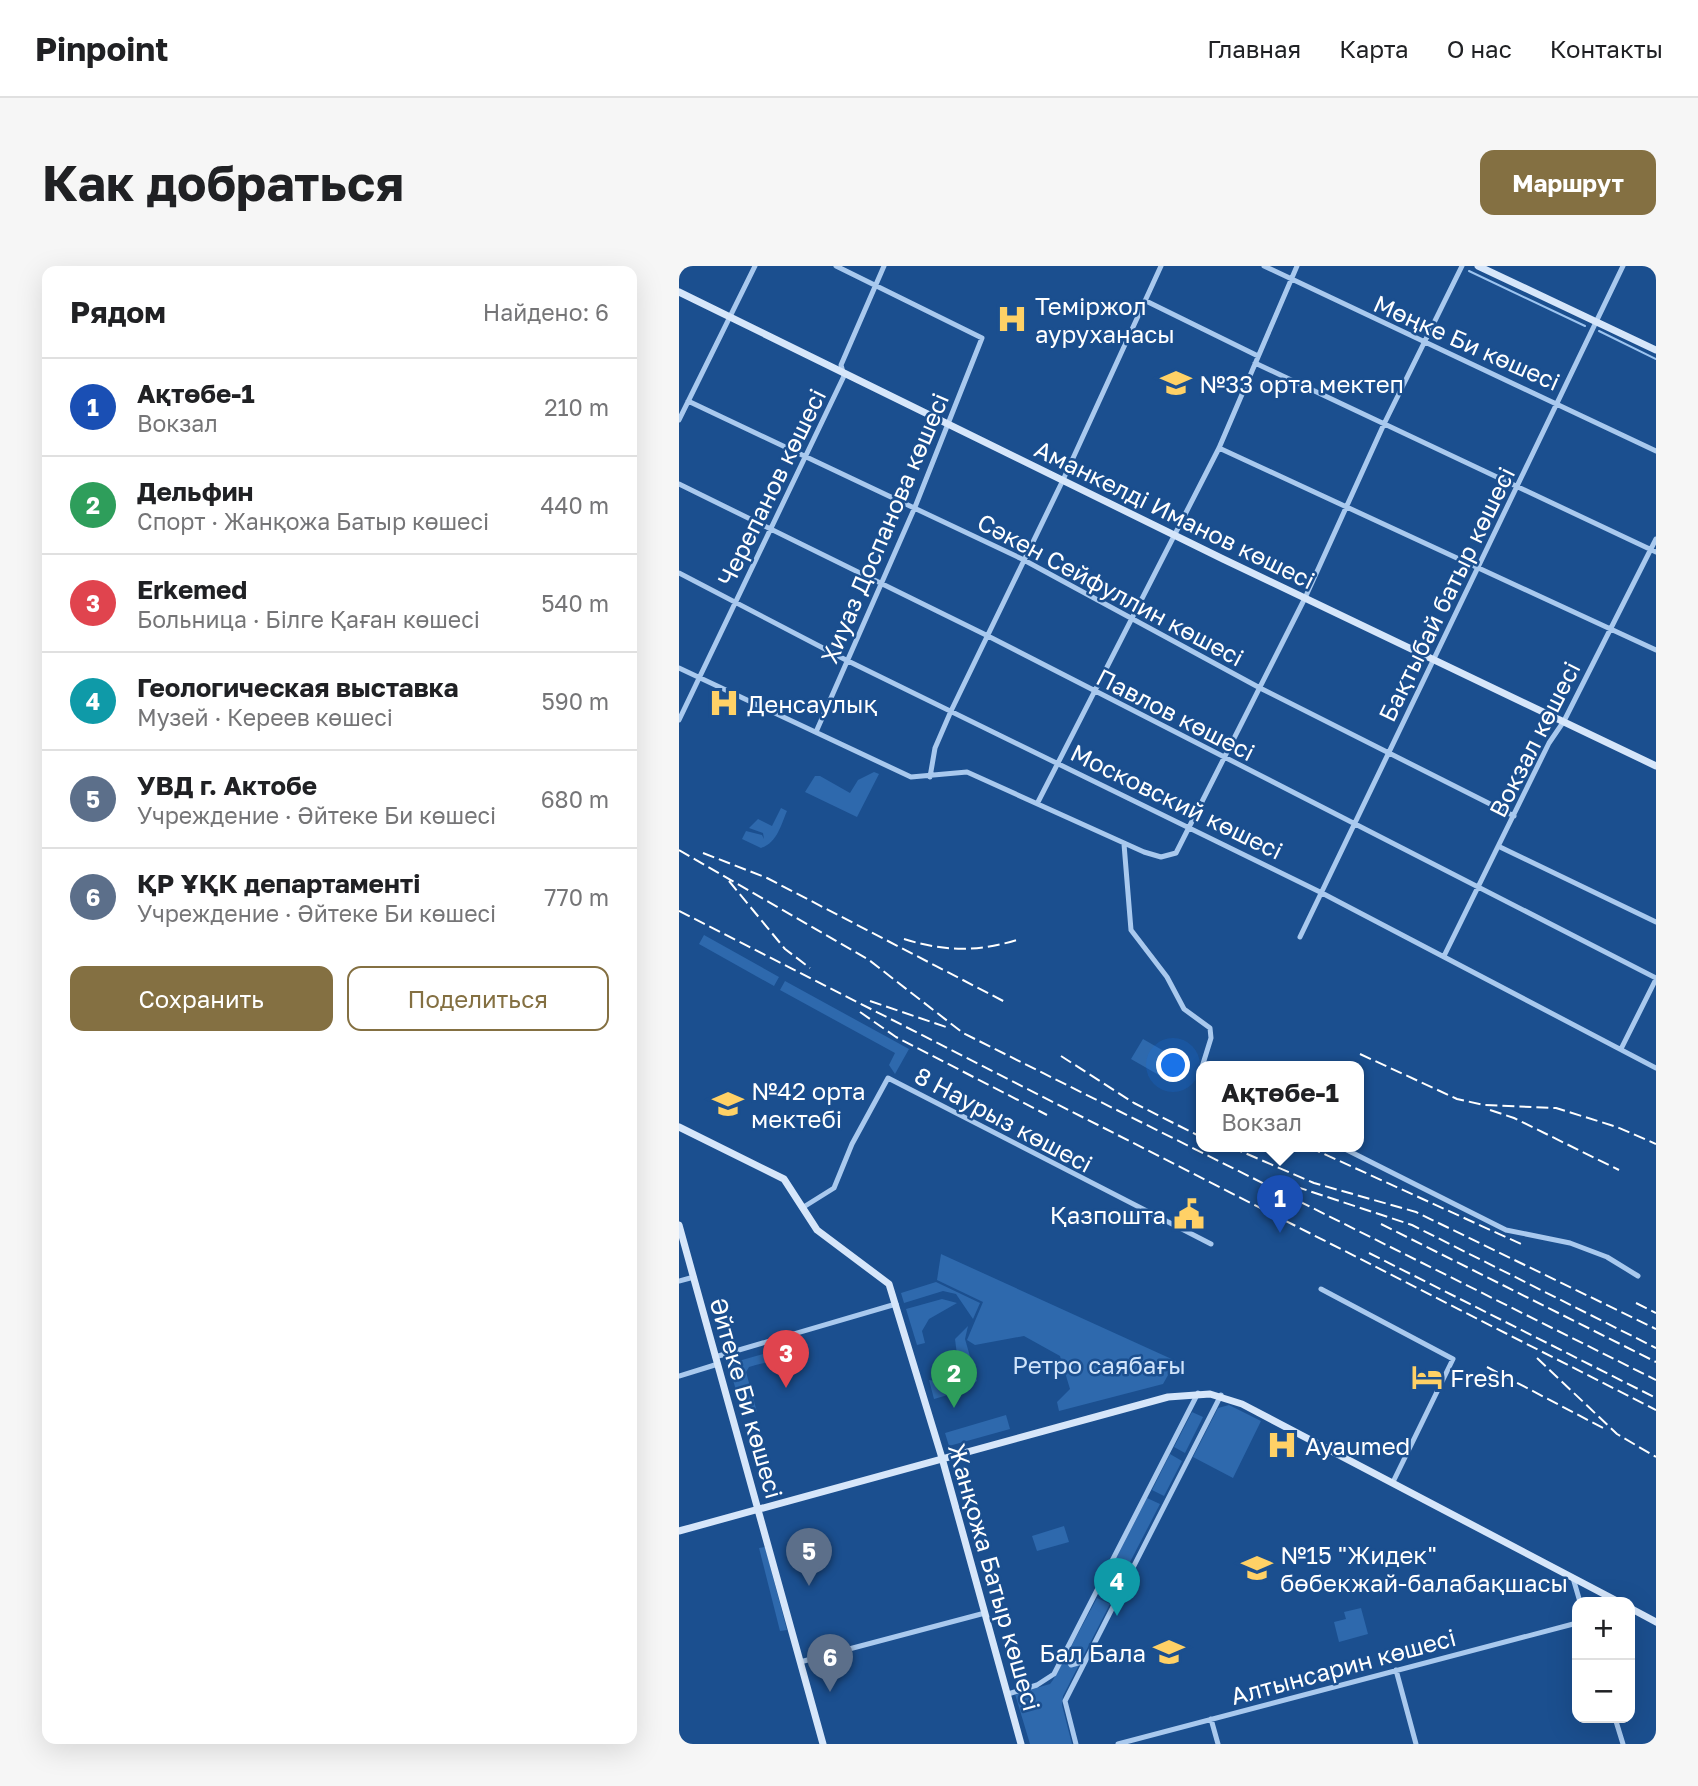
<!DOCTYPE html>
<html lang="ru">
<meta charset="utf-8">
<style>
:root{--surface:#fff;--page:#f6f6f6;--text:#202124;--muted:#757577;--line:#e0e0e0;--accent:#847042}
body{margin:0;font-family:"Golos Text",sans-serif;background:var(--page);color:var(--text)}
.controls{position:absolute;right:21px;bottom:21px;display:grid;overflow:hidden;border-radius:14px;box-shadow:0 7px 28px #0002}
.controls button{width:63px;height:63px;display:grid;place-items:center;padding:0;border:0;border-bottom:2px solid var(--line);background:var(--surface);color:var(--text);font:35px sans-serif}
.you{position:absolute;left:495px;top:800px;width:24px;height:24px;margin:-18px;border:5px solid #fff;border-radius:50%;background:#1a73e8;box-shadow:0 0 0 10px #1a73e833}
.badge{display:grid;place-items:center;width:46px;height:46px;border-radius:50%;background:var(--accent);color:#fff;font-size:23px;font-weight:700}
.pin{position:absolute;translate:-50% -58px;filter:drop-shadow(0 2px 4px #0008)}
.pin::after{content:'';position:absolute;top:37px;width:24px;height:21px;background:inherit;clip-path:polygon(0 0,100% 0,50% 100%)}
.popup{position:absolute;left:517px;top:795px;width:168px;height:91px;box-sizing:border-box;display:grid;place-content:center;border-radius:14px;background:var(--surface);filter:drop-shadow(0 2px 5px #0005);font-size:23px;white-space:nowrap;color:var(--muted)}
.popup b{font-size:26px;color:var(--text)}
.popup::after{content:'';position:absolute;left:50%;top:100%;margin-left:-14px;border:14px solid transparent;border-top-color:var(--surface)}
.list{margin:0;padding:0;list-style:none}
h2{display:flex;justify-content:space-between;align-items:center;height:91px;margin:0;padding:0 28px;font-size:30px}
h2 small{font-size:23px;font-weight:400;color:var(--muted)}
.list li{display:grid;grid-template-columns:46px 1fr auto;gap:21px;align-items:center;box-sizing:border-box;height:98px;padding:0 28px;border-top:2px solid var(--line)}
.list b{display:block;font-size:26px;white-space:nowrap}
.list p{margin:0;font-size:23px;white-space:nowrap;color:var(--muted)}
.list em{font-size:23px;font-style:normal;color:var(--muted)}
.actions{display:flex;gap:14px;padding:21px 28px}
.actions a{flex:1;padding:16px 0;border:2px solid var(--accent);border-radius:14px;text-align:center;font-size:24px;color:var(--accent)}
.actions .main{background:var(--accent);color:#fff}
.map{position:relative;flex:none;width:977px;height:1478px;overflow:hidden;border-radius:14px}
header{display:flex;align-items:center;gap:42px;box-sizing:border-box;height:98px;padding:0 35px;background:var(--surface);border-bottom:2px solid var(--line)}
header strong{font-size:33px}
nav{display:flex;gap:38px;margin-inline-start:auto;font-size:24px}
.intro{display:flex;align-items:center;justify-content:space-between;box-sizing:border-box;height:168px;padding:0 42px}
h1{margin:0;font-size:49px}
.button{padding:18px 32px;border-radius:14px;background:var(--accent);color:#fff;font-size:24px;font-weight:700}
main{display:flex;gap:42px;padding:0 42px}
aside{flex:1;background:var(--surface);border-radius:14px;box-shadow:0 7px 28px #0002}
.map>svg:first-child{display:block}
.green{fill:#2e69ad}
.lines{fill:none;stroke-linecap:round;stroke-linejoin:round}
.stream{stroke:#9cc4f0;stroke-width:2}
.street{stroke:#a9c9ee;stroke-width:5}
.secondary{stroke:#d6e6fa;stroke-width:7}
.rail{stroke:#fff;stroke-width:2;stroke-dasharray:12 5;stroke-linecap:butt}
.labels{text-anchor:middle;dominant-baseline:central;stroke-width:5;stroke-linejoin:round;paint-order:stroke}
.poi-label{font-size:24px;fill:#fff;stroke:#1b4f8f;text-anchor:start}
.street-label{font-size:24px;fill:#fff;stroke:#1b4f8f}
.park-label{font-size:24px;fill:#cfe3fa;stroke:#1b4f8f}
</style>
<header>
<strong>Pinpoint</strong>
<nav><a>Главная</a><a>Карта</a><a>О нас</a><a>Контакты</a></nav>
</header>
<div class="intro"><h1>Как добраться</h1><a class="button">Маршрут</a></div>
<main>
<aside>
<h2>Рядом<small>Найдено: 6</small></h2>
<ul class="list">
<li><span class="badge" style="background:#1a4fb4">1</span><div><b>Ақтөбе-1</b><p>Вокзал</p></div><em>210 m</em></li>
<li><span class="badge" style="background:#2e9e5b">2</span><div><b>Дельфин</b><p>Спорт · Жанқожа Батыр көшесі</p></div><em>440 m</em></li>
<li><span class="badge" style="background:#e0444e">3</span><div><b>Erkemed</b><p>Больница · Білге Қаған көшесі</p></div><em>540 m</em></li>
<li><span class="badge" style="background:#0f9aa8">4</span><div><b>Геологическая выставка</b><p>Музей · Кереев көшесі</p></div><em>590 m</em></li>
<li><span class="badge" style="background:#5c6f8a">5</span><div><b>УВД г. Актобе</b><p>Учреждение · Әйтеке Би көшесі</p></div><em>680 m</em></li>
<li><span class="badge" style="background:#5c6f8a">6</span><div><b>ҚР ҰҚК департаменті</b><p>Учреждение · Әйтеке Би көшесі</p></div><em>770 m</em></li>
</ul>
<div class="actions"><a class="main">Сохранить</a><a>Поделиться</a></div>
</aside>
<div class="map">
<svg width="977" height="1478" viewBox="0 0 977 1478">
<rect width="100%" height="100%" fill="#1b4f8f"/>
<path class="green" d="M 195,506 L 200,508 L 178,551 L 126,526 L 136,510 L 141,510 L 171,527 L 179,514 Z
M 102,542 L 108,545 C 102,559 98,577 82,582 L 63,573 L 67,565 L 83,569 L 85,573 L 84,567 L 70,562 L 79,553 L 93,560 Z
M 25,669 L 100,711 L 95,720 L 20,678 Z
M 106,715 L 230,783 L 216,808 L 210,799 L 216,787 L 101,724 Z
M 464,773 L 497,792 L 485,812 L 452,793 Z
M 262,988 L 497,1095 L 484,1118 L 380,1145 L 378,1136 L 391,1123 L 381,1090 L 345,1070 L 296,1079 L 288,1074 L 304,1036 L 258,1014 Z
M 257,1016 L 301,1037 L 294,1053 L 277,1028 L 264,1025 L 225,1037 L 222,1027 Z
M 263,1033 L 278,1037 L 250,1053 L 243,1065 L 246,1077 L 238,1079 L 227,1043 Z
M 289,1060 L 286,1073 L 298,1115 L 291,1118 L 293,1122 L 255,1133 L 250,1114 L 256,1115 L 259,1124 L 285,1117 L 285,1114 L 289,1112 L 283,1088 L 278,1089 L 276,1073 Z
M 126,1076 L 130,1089 C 109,1095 91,1094 70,1101 L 67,1106 L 78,1146 L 65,1150 L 49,1098 Z
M 550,1139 L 582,1155 L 554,1212 L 514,1191 L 539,1142 Z
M 513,1146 L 524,1151 L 506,1187 L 495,1181 Z
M 327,1149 L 331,1163 L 270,1180 L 266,1167 Z
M 491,1188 L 503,1195 L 485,1230 L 473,1224 Z
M 468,1232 L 481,1238 L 434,1329 L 422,1322 Z
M 385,1260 L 390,1276 L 358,1285 L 353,1270 Z
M 86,1281 L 108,1364 L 101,1365 L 80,1282 Z
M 418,1332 L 431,1338 L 384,1430 L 383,1439 L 393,1478 L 351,1478 L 336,1428 L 371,1418 L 374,1414 Z
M 682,1342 L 689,1368 L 660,1376 L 655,1356 L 667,1353 L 665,1346 Z"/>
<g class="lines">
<path class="stream" d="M 790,5 L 906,60
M 920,65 L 977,93"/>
<path class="street" d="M 585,0 L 977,185
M 467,35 L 579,90
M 576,97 L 977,286
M 9,135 L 343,293 L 581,422 L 835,550
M 0,154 L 76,0
M 540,182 L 977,384
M 0,218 L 307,369 L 977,712
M 0,307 L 167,394 L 641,626 L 977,802
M 0,402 L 232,511 L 288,506 L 465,586 L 482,591 L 497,587 L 626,332 L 705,158 L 783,0
M 0,454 L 165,110 L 162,99 L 205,0
M 137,466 L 236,241 L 303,72 L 157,0
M 251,511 L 256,482 L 272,445 L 384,214 L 482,0
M 359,536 L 540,182 L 618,0
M 445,578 L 452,664 L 488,711 L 505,743 L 531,762 L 532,772 L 523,801
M 821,581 L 977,656
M 621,671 L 944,0
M 765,690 L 870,477 L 885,455 L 977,273
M 942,783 L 977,713
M 522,802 L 522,812
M 662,881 L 827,964 L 891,977 L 928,991 L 959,1010
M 123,942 L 155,922 L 173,878 L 209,812 L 532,978
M 0,1015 L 15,1011
M 642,1023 L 774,1093 L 714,1216
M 36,1091 L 217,1038
M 0,1110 L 39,1098
M 894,1312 L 901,1336
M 385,1387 L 392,1399 L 406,1395
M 121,1396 L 306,1347
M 717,1404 L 737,1478
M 329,1428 L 358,1419 L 375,1408 L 519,1127
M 936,1452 L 944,1478
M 532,1453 L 539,1478
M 397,1478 L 386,1435 L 542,1129
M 439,1478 L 898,1357"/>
<path class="secondary" d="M 799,0 L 977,84
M 0,26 L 544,293 L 977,500
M 0,861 L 105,913 L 138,964 L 210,1018 L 263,1192 L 342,1478
M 0,959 L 144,1478
M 0,1265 L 489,1131 L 531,1128 L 563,1138 L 940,1336
M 951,1342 L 977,1356"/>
<path class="rail" d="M 0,584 L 190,694 L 284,767 L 977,1114
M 24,587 L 88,612 L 328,737
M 50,615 L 106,683 L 131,702
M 0,645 L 977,1144
M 225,673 C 266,686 300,686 341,673
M 191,735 L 270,762
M 181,746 L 217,771 L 368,849
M 681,788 L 778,833 L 805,839 L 877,842 L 938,861 L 977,878
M 382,790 L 455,837 L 522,871
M 811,844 L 835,852 L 940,904
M 552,881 L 635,917 L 737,946 L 977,1063
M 630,881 L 842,978
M 600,915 L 733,959 L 977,1082
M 702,958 L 977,1096
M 690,987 L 977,1132
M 957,1037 L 977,1047
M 858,1092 L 938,1168 L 977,1191
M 808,1101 L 926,1163"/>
</g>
<defs>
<g id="hospital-bare" transform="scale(2.415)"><path d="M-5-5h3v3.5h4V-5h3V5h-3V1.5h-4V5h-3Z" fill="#ffd166" stroke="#1b4f8f" stroke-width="2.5" paint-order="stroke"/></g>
<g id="school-bare" transform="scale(2.415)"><path d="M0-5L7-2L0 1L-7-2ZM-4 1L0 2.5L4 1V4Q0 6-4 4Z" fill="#ffd166" stroke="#1b4f8f" stroke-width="2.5" paint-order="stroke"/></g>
<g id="civic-bare" transform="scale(2.415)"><path d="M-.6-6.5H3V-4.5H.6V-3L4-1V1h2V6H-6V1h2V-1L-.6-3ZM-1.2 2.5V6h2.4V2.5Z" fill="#ffd166" stroke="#1b4f8f" stroke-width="2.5" paint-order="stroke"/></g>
<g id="hotel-bare" transform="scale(2.415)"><path d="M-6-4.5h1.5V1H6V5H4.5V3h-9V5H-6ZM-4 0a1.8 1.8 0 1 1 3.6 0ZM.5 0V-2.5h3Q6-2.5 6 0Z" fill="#ffd166" stroke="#1b4f8f" stroke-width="2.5" paint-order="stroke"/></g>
</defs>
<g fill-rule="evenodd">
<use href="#hospital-bare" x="333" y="53"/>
<use href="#school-bare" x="497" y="117"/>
<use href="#hospital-bare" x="45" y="437"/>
<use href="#school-bare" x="49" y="838"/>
<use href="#civic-bare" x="510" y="948"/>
<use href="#hotel-bare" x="748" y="1111"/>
<use href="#hospital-bare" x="603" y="1179"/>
<use href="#school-bare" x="578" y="1302"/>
<use href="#school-bare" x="490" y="1386"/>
</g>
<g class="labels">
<g class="poi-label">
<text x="356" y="39">Теміржол<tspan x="356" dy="28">ауруханасы</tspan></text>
<text x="520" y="117">№33 орта мектеп</text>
<text x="68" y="437">Денсаулық</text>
<text x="72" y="824">№42 орта<tspan x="72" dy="28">мектебі</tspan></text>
<text x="487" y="948" text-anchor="end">Қазпошта</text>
<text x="771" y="1111">Fresh</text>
<text x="626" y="1179">Ayaumed</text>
<text x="601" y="1288">№15 "Жидек"<tspan x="601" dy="28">бөбекжай-балабақшасы</tspan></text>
<text x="467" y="1386" text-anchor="end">Бал Бала</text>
</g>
<g class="street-label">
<text transform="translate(788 76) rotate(24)">Мөңке Би көшесі</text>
<text transform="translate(92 221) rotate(-64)">Черепанов көшесі</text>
<text transform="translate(496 248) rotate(26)">Аманкелді Иманов көшесі</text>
<text transform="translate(205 262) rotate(-67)">Хиуаз Доспанова көшесі</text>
<text transform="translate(432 323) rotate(28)">Сәкен Сейфуллин көшесі</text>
<text transform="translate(767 328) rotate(-64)">Бақтыбай батыр көшесі</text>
<text transform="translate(497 448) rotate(27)">Павлов көшесі</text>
<text transform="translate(855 473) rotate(-63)">Вокзал көшесі</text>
<text transform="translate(498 535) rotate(26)">Московский көшесі</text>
<text transform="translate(325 853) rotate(28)">8 Наурыз көшесі</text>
<text transform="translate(68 1132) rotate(74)">Әйтеке Би көшесі</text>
<text transform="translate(316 1311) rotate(74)">Жанқожа Батыр көшесі</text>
<text transform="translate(664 1400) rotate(-15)">Алтынсарин көшесі</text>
</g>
<g class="park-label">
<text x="420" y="1098">Ретро саябағы</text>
</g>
</g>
</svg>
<div class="controls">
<button>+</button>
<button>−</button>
</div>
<div class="you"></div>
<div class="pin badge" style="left:601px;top:967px;background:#1a4fb4">1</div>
<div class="popup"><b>Ақтөбе-1</b>Вокзал</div>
<div class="pin badge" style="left:275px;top:1142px;background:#2e9e5b">2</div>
<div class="pin badge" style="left:107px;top:1122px;background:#e0444e">3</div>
<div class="pin badge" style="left:438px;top:1350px;background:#0f9aa8">4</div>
<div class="pin badge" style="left:130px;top:1320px;background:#5c6f8a">5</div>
<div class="pin badge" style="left:151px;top:1426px;background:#5c6f8a">6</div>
</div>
</main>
